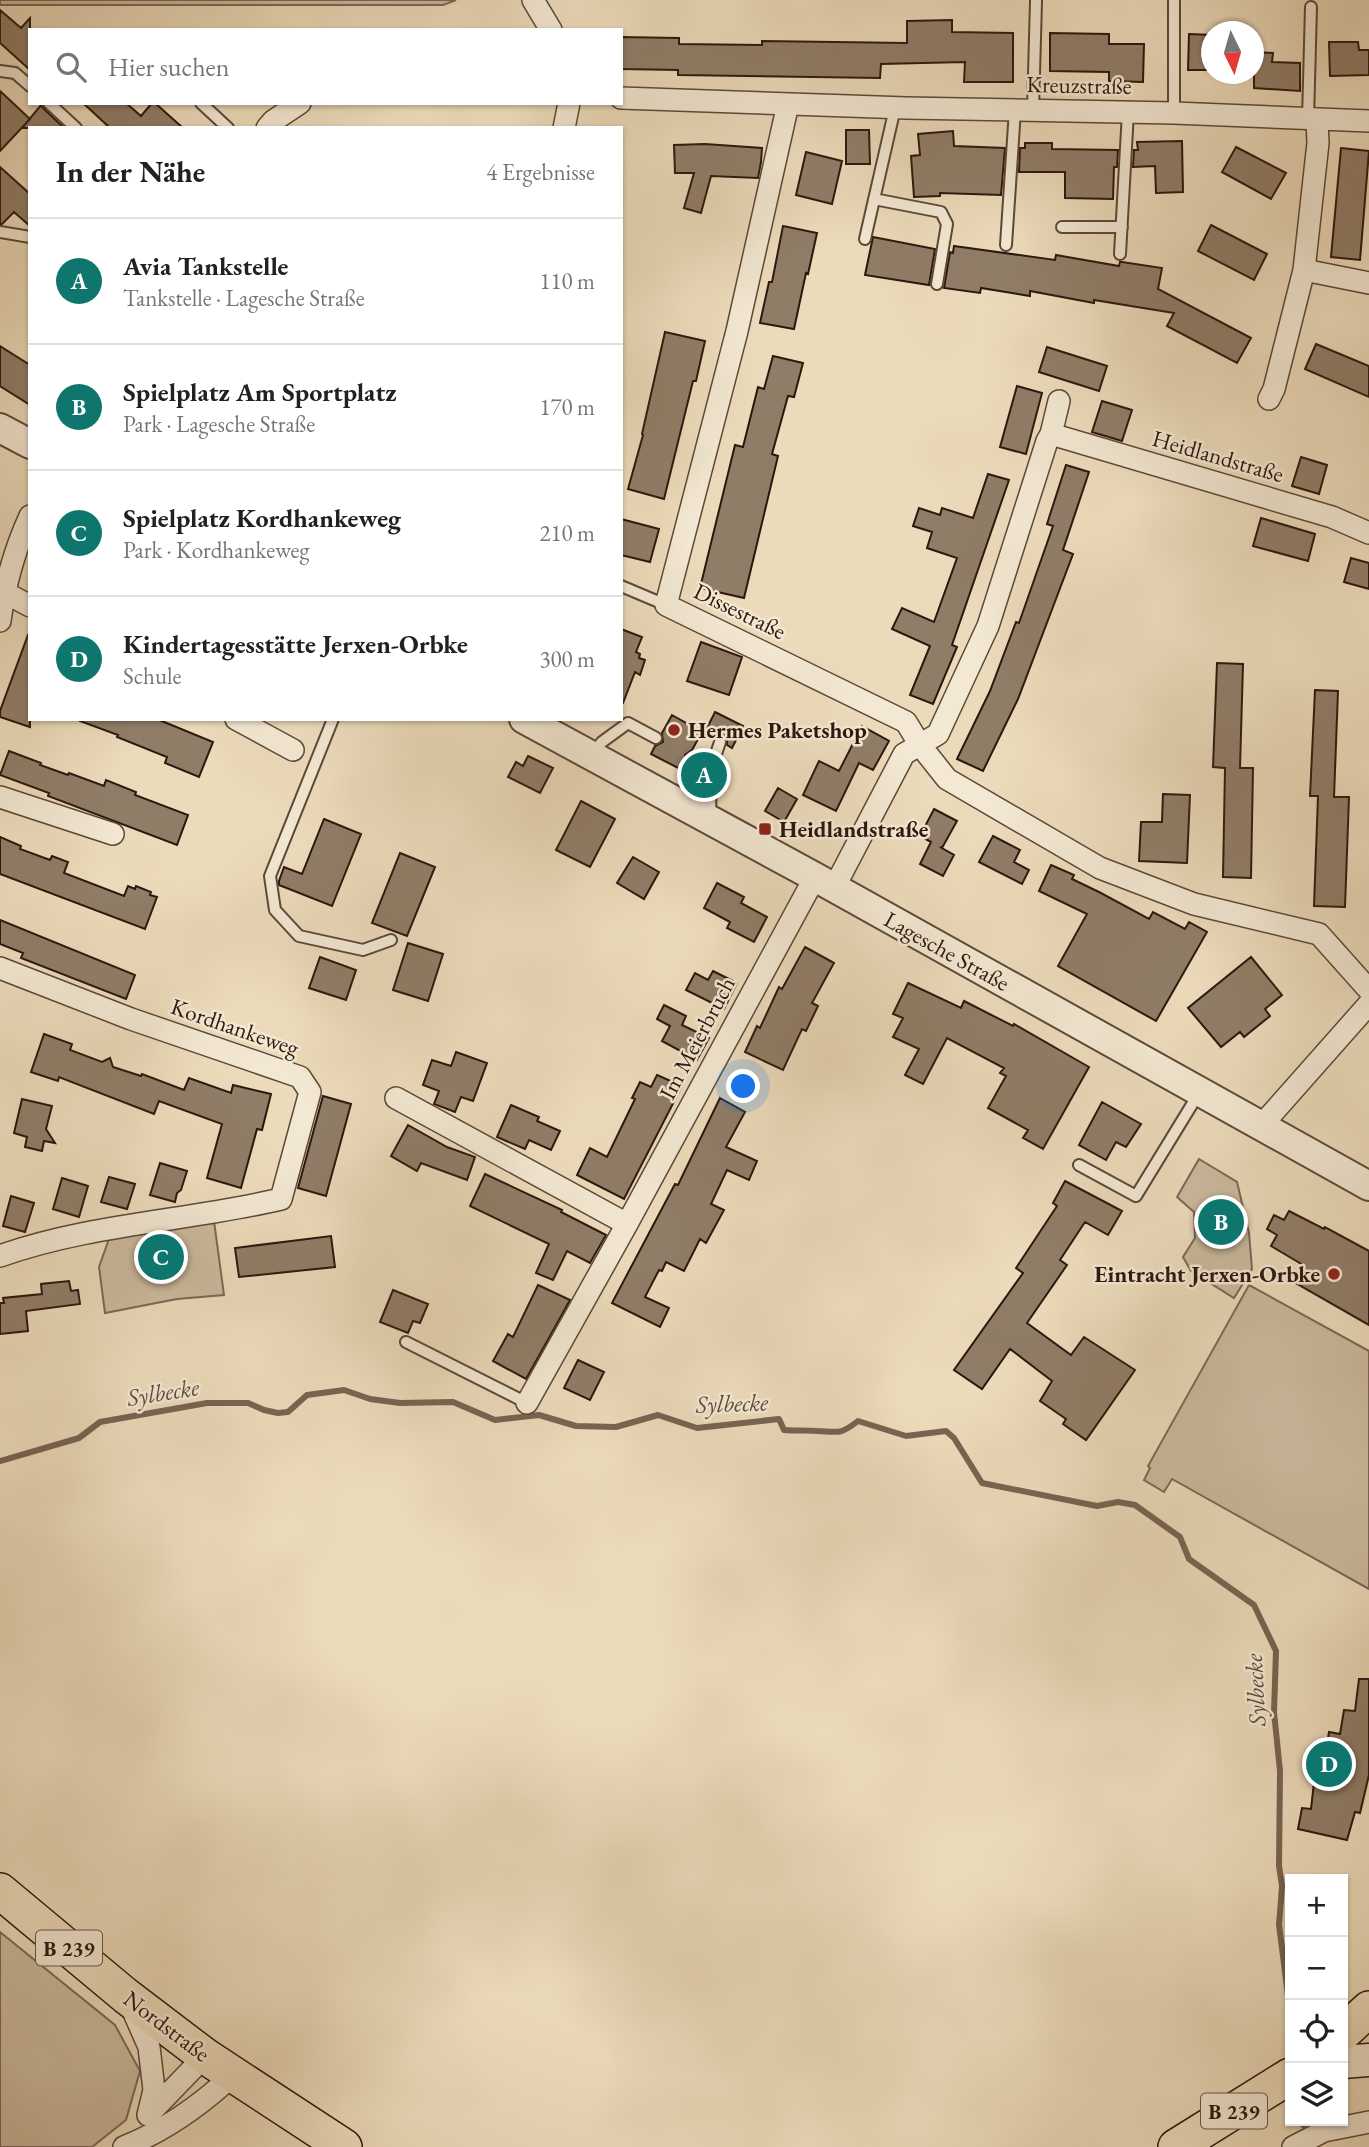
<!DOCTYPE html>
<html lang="de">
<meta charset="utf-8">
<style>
:root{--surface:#fff;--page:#f2f2f2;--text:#202124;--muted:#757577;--line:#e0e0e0;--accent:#0f766e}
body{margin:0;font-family:"EB Garamond",serif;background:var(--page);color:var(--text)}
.controls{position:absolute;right:21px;bottom:21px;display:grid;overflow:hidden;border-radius:0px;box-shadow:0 2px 5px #0004}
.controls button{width:63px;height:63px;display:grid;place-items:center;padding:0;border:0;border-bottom:2px solid var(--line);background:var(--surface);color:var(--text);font:35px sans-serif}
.compass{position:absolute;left:1201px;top:21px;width:63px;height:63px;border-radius:50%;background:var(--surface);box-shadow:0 2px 5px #0004;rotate:175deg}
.you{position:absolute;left:744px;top:1087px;width:24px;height:24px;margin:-18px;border:5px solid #fff;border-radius:50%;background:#1a73e8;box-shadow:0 0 0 10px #1a73e833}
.badge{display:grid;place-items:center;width:46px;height:46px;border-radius:50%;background:var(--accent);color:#fff;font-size:23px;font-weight:700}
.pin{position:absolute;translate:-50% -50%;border:4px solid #fff;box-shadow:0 2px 7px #0006}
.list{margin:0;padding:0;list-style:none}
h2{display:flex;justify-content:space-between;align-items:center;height:91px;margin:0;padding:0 28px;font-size:30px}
h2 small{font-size:23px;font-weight:400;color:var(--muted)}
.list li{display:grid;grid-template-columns:46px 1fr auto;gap:21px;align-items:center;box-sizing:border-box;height:126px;padding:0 28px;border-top:2px solid var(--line)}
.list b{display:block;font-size:26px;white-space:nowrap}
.list p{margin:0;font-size:23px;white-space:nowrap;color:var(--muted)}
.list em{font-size:23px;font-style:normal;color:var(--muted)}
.icon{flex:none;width:38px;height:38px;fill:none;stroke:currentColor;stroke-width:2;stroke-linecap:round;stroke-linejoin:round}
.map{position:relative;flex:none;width:1369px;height:2147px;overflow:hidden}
.search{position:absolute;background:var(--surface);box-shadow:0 2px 5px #0004;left:28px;top:28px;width:595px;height:77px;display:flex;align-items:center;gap:18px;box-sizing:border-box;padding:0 24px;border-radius:0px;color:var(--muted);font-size:26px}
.panel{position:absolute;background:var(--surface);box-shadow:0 2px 5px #0004;left:28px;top:126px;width:595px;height:595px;border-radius:0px}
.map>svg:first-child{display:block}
.green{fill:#cbba9e;stroke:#7c6856;stroke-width:2}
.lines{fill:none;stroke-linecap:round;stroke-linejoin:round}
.stream{stroke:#786452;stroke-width:6}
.building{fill:#907d68;stroke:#2c170e;stroke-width:2}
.service-casing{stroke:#5c4839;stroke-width:14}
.minor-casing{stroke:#5c4839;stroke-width:24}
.tertiary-casing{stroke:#5c4839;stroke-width:32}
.secondary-casing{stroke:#2c170e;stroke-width:35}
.primary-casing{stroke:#2c170e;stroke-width:38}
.service{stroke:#f3e8d3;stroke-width:10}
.minor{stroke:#f3e8d3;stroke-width:21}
.tertiary{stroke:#f3e8d3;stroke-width:28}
.secondary{stroke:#f3e8d3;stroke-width:32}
.primary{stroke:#ecdbbb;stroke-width:35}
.poi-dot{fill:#8f2418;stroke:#f3e8d3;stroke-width:2.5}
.labels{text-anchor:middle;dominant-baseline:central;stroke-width:5;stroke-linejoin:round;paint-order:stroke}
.shield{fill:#f3e8d3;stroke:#685649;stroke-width:2}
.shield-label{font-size:21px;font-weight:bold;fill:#2c170e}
.street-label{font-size:23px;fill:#2c170e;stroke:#f3e8d3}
.poi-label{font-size:23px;font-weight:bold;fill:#2c170e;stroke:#f3e8d3;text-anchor:start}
.water-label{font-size:24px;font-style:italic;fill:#5f4b3c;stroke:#f3e8d3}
</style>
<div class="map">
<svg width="1369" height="2147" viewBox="0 0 1369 2147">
<rect width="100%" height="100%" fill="#ecdbbb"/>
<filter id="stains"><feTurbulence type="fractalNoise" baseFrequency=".00286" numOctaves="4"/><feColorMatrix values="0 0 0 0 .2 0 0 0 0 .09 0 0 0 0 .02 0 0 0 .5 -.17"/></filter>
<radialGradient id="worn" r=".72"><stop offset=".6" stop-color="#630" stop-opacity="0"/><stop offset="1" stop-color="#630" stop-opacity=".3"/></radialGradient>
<path class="green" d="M 0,0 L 456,0 L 443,5 L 0,5 Z
M 1199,1159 L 1237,1182 L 1249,1233 L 1252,1269 L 1234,1298 L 1191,1271 L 1183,1257 L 1195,1238 L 1194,1212 L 1177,1197 Z
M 214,1221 L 224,1295 L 177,1299 L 105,1313 L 99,1267 L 110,1236 Z
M 1249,1285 L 1369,1351 L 1369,1589 L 1172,1479 L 1164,1492 L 1144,1480 L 1150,1468 L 1148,1466 Z
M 0,1932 L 115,2025 L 140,2071 L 126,2120 L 92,2147 L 0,2147 Z"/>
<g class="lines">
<path class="stream" d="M 0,1461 L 79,1438 L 100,1422 L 207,1403 L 248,1403 L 264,1410 L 278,1413 L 288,1412 L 307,1395 L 344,1390 L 370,1399 L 400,1403 L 453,1402 L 495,1420 L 539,1415 L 576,1426 L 616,1427 L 658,1415 L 697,1428 L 779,1419 L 784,1430 C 795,1431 806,1430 817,1431 C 839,1432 840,1435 858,1421 L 906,1436 L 946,1431 L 954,1438 L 982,1483 L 1097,1506 L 1118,1502 L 1135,1505 L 1180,1537 L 1189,1559 L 1254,1605 L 1276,1651 L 1274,1712 L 1280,1771 L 1279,1866 L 1282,1886 L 1279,1925 L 1290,2010
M 1301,2121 L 1303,2125"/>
</g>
<path class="building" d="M 0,10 L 21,28 L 30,18 L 30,70 L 0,43 Z
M 952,20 L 952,32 L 1013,33 L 1013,82 L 964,82 L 965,62 L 881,64 L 880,78 L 678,75 L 678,70 L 621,69 L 621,37 L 679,38 L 679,44 L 762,45 L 762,41 L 907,43 L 907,21 Z
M 1050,33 L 1109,34 L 1109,44 L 1144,44 L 1143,82 L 1109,81 L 1109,72 L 1050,71 Z
M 1189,34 L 1212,35 L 1212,70 L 1188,70 Z
M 1329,42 L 1358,42 L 1359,50 L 1369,50 L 1369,75 L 1330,76 Z
M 1254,52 L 1273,53 L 1272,62 L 1300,63 L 1300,91 L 1254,88 Z
M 0,91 L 30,119 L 0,151 Z
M 83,103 L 126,103 L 141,116 L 152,103 L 155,103 L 183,128 L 110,128 Z
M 41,105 L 44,109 L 64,128 L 22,128 Z
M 846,130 L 869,130 L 870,164 L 846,164 Z
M 953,131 L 954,146 L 1005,148 L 1001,195 L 940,193 L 940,196 L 914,197 L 911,156 L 920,155 L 918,134 Z
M 1182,141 L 1183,192 L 1156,193 L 1155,166 L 1133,167 L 1134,150 L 1138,150 L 1137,142 Z
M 1025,143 L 1052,143 L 1052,149 L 1118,150 L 1117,167 L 1114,167 L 1113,199 L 1065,198 L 1065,172 L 1019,172 L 1020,148 L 1025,148 Z
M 705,144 L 762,148 L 761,162 L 758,178 L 711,176 L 701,213 L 684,208 L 694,173 L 675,173 L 674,145 Z
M 1236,147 L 1286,173 L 1271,199 L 1222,172 Z
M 1341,148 L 1369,151 L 1360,260 L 1331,257 Z
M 806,152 L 842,161 L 832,204 L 796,195 Z
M 0,167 L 30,194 L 30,226 L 14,212 L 2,224 L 0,224 Z
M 1211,225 L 1267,254 L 1254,280 L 1198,251 Z
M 783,226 L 817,233 L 808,274 L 806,273 L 794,329 L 760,323 L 769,282 L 772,282 Z
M 873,237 L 935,249 L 929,285 L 865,275 Z
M 954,246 L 1055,260 L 1056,255 L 1119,266 L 1120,262 L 1122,262 L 1162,268 L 1158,289 L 1251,338 L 1237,363 L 1167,326 L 1174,313 L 1094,300 L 1094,303 L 1030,291 L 1030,296 L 981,288 L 980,293 L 944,288 L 950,252 L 953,253 Z
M 665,332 L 705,341 L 696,381 L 693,381 L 664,499 L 628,489 L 643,435 L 642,434 Z
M 1316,344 L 1369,366 L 1369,397 L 1305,369 Z
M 0,346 L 30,365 L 30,405 L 0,386 Z
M 1047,347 L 1107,366 L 1099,391 L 1039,372 Z
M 773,356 L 803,363 L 794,397 L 788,396 L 772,454 L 778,456 L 744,598 L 700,588 L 735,445 L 743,447 L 758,387 L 764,389 Z
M 1017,386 L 1042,393 L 1026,454 L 1000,447 Z
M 1102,401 L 1132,410 L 1122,441 L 1092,432 Z
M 1301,457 L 1327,465 L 1319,494 L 1292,486 Z
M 1066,465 L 1089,472 L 1063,550 L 1073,554 L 1018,699 L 983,771 L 957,759 L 990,691 L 1016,622 L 1019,623 L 1053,526 L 1047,524 Z
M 988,474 L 1009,480 L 952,645 L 957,647 L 933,704 L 910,695 L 930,646 L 892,629 L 902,608 L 934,622 L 957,558 L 927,548 L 932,532 L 913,526 L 919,508 L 940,515 L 942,508 L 973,518 Z
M 1261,518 L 1315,534 L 1308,561 L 1253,546 Z
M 621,519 L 659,529 L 650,562 L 621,555 Z
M 1351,558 L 1369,563 L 1369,589 L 1344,582 Z
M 621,629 L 642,637 L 636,652 L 640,654 L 639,658 L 645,660 L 640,675 L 635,672 L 623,703 L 621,703 Z
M 28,635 L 30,636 L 30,727 L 0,717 L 0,711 Z
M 701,642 L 742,657 L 729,695 L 687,681 Z
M 1217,663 L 1243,664 L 1240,768 L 1253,768 L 1251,878 L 1223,877 L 1225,768 L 1213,767 Z
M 1315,690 L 1338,691 L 1334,797 L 1349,797 L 1345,907 L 1314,906 L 1318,796 L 1310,796 Z
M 715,712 L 743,726 L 732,748 L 727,745 L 727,740 L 723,735 L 718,735 L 713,738 L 704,734 Z
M 672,715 L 702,732 L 692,750 L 685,755 L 686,763 L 682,770 L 651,754 L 655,746 L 663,742 L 662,733 Z
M 81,719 L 157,719 L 213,742 L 199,777 L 165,763 L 167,757 L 117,737 L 118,735 L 80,721 Z
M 862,726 L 889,741 L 873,770 L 859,763 L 836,811 L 803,795 L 819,761 L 839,771 Z
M 9,751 L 41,763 L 40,765 L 68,775 L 69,773 L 104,786 L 106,780 L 136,792 L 135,795 L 188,815 L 177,845 L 48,796 L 49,793 L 0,775 Z
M 528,756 L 553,768 L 540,793 L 508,777 L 516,762 L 523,766 Z
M 778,788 L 797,799 L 784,822 L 765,811 Z
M 1163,794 L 1190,795 L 1187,863 L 1139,861 L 1141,822 L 1162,822 Z
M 581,801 L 615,819 L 590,867 L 556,850 Z
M 934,809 L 957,821 L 942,848 L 940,847 L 954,855 L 943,876 L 920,864 L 931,842 L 920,836 Z
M 324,819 L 361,834 L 332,906 L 279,885 L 279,881 L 284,867 L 302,874 Z
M 993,836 L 1020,850 L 1014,862 L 1029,870 L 1022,884 L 979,862 Z
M 0,837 L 21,846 L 20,849 L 50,860 L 52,856 L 68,862 L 64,873 L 124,896 L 128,886 L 135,889 L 136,886 L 151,892 L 150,895 L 157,897 L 145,929 L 0,874 Z
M 400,853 L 435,867 L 407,936 L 372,923 Z
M 633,857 L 659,872 L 644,899 L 617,883 Z
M 1051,865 L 1074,875 L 1072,879 L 1099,892 L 1149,919 L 1153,912 L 1185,929 L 1189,922 L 1207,932 L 1156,1021 L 1058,966 L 1087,914 L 1039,891 Z
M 717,883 L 744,897 L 741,903 L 767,917 L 754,942 L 727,928 L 730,922 L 704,908 Z
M 0,920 L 135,975 L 126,999 L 21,958 L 23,953 L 0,944 Z
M 408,943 L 443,954 L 428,1001 L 393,990 Z
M 805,947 L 834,963 L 812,1003 L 818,1006 L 806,1031 L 802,1029 L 783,1070 L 745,1052 L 757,1026 L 760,1028 L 779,987 L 782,989 Z
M 320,957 L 356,970 L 346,1000 L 309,988 Z
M 1251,957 L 1282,995 L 1265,1009 L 1270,1016 L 1244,1037 L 1240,1032 L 1221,1047 L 1188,1008 Z
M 713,971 L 737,983 L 724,1009 L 686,990 L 695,973 L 708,980 Z
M 908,983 L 961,1008 L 964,1001 L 1013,1026 L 1014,1024 L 1089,1067 L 1043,1149 L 1023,1138 L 1028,1130 L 988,1108 L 1006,1076 L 1000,1073 L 1004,1068 L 947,1038 L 923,1084 L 905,1075 L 919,1049 L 893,1037 L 903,1018 L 893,1014 Z
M 664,1005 L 686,1016 L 682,1025 L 709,1038 L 697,1060 L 662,1041 L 670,1026 L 657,1019 Z
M 44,1034 L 72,1044 L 70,1050 L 102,1062 L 110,1058 L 113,1067 L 141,1076 L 142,1074 L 184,1090 L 189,1078 L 231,1093 L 233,1085 L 271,1094 L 262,1130 L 257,1129 L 241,1188 L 207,1178 L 222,1124 L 159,1101 L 154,1114 L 59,1077 L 58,1081 L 31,1072 Z
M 456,1052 L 487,1063 L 473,1101 L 461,1097 L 455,1112 L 434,1104 L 439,1091 L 423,1085 L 432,1060 L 451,1066 Z
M 657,1075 L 682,1086 L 624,1199 L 577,1175 L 590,1148 L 607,1157 L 635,1099 L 632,1098 L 640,1082 L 651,1087 Z
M 323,1096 L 351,1104 L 326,1196 L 298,1188 Z
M 720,1098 L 745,1112 L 726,1147 L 757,1161 L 749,1180 L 727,1170 L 711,1204 L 724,1210 L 706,1243 L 700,1239 L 684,1271 L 666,1262 L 662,1271 L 659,1270 L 645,1297 L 669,1308 L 660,1327 L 612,1303 L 675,1184 L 678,1185 Z
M 22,1099 L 52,1106 L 46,1129 L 55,1143 L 44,1141 L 42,1151 L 25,1147 L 27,1137 L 14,1133 Z
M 1102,1102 L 1141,1124 L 1126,1147 L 1116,1142 L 1106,1160 L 1079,1145 Z
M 511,1105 L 539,1117 L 537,1121 L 560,1131 L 551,1150 L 529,1140 L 525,1149 L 497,1137 Z
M 408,1125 L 447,1147 L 475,1157 L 467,1180 L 421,1163 L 417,1171 L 391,1156 Z
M 160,1163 L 187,1171 L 181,1190 L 177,1193 L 175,1202 L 150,1195 Z
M 485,1174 L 562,1210 L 561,1212 L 606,1235 L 590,1263 L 567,1251 L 553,1280 L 536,1273 L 549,1244 L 470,1206 Z
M 109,1177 L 135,1184 L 127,1209 L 101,1202 Z
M 62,1178 L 88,1186 L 79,1217 L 53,1209 Z
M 1065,1181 L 1122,1211 L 1108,1235 L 1085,1222 L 1060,1260 L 1067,1265 L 1027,1323 L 1071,1355 L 1084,1337 L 1135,1370 L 1086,1440 L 1063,1424 L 1066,1419 L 1040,1401 L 1052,1381 L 1010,1349 L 982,1389 L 954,1370 L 1023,1273 L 1016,1268 L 1057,1206 L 1053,1203 Z
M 11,1196 L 34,1203 L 25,1232 L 3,1226 Z
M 1289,1211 L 1324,1229 L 1325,1227 L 1369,1251 L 1369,1325 L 1294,1282 L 1303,1265 L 1271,1246 L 1277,1235 L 1267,1229 L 1274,1215 L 1284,1220 Z
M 331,1236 L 335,1267 L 239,1277 L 235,1248 Z
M 69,1281 L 71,1291 L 78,1290 L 80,1304 L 26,1311 L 28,1331 L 0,1334 L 0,1303 L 4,1303 L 3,1298 L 42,1294 L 41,1284 Z
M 538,1285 L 570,1300 L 526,1379 L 493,1361 L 508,1334 L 513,1337 Z
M 393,1290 L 428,1304 L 420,1323 L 413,1321 L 408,1333 L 380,1322 Z
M 578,1360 L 604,1372 L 590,1400 L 564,1388 Z
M 1359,1679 L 1369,1679 L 1369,1775 L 1360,1813 L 1355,1812 L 1347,1840 L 1298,1829 L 1302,1808 L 1311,1809 L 1317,1756 L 1325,1758 L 1329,1732 L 1340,1734 L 1344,1710 L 1355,1711 Z"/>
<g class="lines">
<g class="service-casing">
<path id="service" d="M 0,71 L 15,73 L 30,86
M 49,103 L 76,128
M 201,103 L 228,128
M 1033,110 L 1036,1
M 1174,113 L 1174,0
M 1308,119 L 1311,7
M 874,199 L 941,212 L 947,224 L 937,284
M 1062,227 L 1122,227
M 0,232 L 30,237
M 865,239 L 895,108
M 1006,245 L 1015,110
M 1120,254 L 1128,112
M 621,586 L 666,605
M 333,719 L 270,876 L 275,910 L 299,936 L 363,950 L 391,940
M 591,755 L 602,742 L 628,723 L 656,738
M 692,758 L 711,769 L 710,816
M 711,769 L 720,742
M 1079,1165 L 1136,1196 L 1199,1093
M 406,1342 L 527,1403"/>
</g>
<g class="minor-casing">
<path id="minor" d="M 533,0 L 551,30
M 621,98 L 906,108 L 1174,113 L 1369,121
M 788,104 L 737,331 L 666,605 L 906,722 L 920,745 L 947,779 L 1100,868 L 1194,904 L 1319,934 L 1369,990
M 1317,119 L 1318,143 L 1304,270 L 1369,283
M 267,128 L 273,121 L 300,103
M 564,128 L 569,103
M 1269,399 L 1274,389 L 1304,270
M 1051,434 L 1059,401
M 4,592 L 30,606
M 0,621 C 5,583 14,551 30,516
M 236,719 L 293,750
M 0,797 L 113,834
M 834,888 L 904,754 L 938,734 L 988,626 L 1047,441 L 1051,434 L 1332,517 L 1369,533
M 0,968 L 131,1019 L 300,1077 L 310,1092 L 281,1199 C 188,1221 90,1224 0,1256
M 396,1098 L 627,1224
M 1261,1126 L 1369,1004
M 527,1403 L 627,1224 L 815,877
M 130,2004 L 149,2047 L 154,2090 L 148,2115
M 148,2115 L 205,2056
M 124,2147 C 164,2131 202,2104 233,2075
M 1293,2147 L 1324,2131 L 1369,2122"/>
</g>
<g class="tertiary-casing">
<path id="tertiary" d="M 0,428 L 30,444
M 524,719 L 815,877 L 1369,1186"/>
</g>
<g class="secondary-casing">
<path id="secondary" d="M 1343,2062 L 1369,2060"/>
</g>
<g class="primary-casing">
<path id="primary" d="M 0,1891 L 126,1996 L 205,2056 L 344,2147
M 1343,2033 L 1369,2009
M 1176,2147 L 1290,2076"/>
</g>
<use href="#service" class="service"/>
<use href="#minor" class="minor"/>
<use href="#tertiary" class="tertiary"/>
<use href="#secondary" class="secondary"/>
<use href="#primary" class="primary"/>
</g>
<g class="poi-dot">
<circle cx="674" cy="730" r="7"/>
<rect x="758" y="822" width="14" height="14" rx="3.5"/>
<circle cx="1334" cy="1274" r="7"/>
</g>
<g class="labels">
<g class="shield">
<rect x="36" y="1930.5" width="66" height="35" rx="5"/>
<rect x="1201" y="2093.5" width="66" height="35" rx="5"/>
</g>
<g class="shield-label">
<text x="69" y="1948">B 239</text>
<text x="1234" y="2111">B 239</text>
</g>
<g class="street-label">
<text transform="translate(1079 85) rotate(1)">Kreuzstraße</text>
<text transform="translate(1218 456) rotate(16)">Heidlandstraße</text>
<text transform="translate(740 611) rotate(26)">Dissestraße</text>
<text transform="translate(947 951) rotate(29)">Lagesche Straße</text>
<text transform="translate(235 1027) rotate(19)">Kordhankeweg</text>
<text transform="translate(697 1038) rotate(-62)">Im Meierbruch</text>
<text transform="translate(167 2026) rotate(37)">Nordstraße</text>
</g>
<g class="poi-label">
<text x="688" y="730">Hermes Paketshop</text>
<text x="779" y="829">Heidlandstraße</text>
<text x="1320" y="1274" text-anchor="end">Eintracht Jerxen-Orbke</text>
</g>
<g class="water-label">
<text transform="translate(163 1392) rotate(-9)">Sylbecke</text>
<text transform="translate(732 1403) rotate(-2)">Sylbecke</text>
<text transform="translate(1255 1690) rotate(-93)">Sylbecke</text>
</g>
</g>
<rect width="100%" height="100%" filter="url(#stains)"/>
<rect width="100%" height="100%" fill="url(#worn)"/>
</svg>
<div class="controls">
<button>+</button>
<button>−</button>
<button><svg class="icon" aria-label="locate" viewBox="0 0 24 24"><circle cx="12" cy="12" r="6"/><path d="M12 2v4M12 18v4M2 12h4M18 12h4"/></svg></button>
<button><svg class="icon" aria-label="layers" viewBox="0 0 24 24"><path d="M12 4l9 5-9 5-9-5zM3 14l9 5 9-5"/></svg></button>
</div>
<svg class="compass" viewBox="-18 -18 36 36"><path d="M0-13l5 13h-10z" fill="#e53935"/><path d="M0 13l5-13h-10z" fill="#757577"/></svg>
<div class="you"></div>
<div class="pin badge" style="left:704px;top:775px">A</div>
<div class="pin badge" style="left:1221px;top:1222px">B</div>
<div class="pin badge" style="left:161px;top:1257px">C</div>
<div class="pin badge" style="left:1329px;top:1764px">D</div>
<div class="search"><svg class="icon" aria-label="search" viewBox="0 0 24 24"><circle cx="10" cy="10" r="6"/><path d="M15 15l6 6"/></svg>Hier suchen</div>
<section class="panel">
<h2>In der Nähe<small>4 Ergebnisse</small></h2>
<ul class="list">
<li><span class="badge">A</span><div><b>Avia Tankstelle</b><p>Tankstelle · Lagesche Straße</p></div><em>110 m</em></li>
<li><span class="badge">B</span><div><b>Spielplatz Am Sportplatz</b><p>Park · Lagesche Straße</p></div><em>170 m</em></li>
<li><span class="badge">C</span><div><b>Spielplatz Kordhankeweg</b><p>Park · Kordhankeweg</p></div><em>210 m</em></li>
<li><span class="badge">D</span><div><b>Kindertagesstätte Jerxen-Orbke</b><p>Schule</p></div><em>300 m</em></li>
</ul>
</section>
</div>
